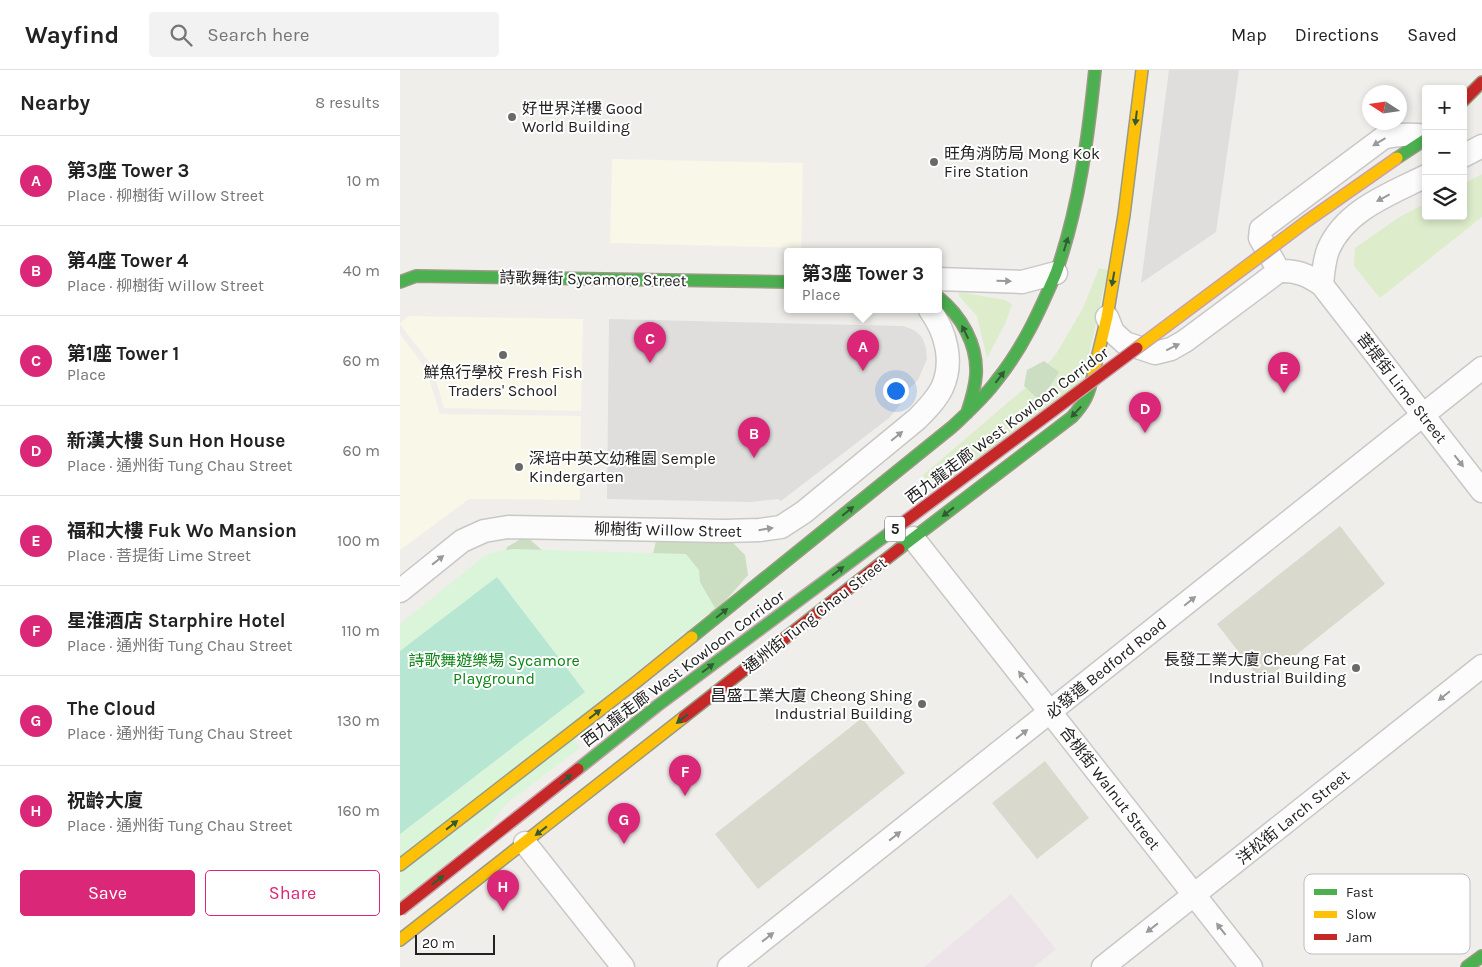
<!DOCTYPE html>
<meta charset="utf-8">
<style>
:root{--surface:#fff;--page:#f2f2f2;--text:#222;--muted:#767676;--line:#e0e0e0;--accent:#db2777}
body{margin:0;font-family:Karla,"Noto Sans TC",sans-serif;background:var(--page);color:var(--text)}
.controls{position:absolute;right:15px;top:15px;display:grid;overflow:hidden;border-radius:5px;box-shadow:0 2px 8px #0003}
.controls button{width:45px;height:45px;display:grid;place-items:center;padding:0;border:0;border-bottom:1px solid var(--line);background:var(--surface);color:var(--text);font:25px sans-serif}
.compass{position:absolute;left:962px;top:15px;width:45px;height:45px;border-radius:50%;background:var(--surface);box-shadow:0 2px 8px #0003;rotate:282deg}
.scale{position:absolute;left:15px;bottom:12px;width:80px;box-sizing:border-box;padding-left:5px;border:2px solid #222;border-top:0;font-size:14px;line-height:18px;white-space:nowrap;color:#222;-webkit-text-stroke:4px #fff;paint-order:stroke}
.you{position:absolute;left:495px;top:320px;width:18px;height:18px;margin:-12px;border:4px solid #fff;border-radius:50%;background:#1a73e8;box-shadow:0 0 0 8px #1a73e833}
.badge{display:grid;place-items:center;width:32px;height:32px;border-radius:50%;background:var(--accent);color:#fff;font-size:16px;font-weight:700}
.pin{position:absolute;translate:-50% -41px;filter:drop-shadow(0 1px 2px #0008)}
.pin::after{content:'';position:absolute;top:26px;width:18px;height:15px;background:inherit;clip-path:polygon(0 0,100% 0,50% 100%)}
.popup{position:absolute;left:384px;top:178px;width:158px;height:65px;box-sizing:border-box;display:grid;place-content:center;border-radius:5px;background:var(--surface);filter:drop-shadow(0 1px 4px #0005);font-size:16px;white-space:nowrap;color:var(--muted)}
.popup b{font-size:19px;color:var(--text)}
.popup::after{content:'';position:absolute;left:50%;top:100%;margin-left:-10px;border:10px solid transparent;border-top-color:var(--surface)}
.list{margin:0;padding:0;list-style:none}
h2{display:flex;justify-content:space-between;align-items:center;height:65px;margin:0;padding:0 20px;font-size:21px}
h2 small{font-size:16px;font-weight:400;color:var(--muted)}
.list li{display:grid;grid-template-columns:32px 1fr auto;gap:15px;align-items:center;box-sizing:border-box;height:90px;padding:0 20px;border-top:1px solid var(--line)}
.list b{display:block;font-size:19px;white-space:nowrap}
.list p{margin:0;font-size:16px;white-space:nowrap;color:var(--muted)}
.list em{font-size:16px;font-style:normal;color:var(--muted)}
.actions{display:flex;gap:10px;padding:15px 20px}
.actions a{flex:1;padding:11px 0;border:1px solid var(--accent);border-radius:5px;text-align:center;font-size:18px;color:var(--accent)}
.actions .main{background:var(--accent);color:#fff}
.icon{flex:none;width:28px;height:28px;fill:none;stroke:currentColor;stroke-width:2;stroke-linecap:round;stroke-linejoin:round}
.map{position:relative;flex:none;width:1082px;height:897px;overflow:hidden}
header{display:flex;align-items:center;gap:30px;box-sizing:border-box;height:70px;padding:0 25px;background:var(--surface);border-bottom:1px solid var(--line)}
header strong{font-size:24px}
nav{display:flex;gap:28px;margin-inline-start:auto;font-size:18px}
.search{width:350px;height:45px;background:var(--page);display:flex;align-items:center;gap:12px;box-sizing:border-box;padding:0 18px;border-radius:5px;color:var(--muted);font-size:19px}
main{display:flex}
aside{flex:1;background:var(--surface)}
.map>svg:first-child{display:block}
.residential{fill:#dfdedc}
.industrial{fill:#ede4e9}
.education{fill:#f8f7e8}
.construction{fill:#d9d9cd}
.grass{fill:#ddeccb}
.forest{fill:#cbdec1}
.park{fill:#daf5da}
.pitch{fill:#b7e6d2}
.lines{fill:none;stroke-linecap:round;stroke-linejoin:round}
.street-casing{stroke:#c9c8c7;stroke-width:25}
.fast-casing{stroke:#999a82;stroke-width:14}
.slow-casing{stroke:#999a82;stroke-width:14}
.jam-casing{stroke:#999a82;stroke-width:14}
.street{stroke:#fdfcfc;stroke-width:22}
.fast{stroke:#4caf50;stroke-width:11}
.slow{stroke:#ffc107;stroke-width:11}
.jam{stroke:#c62828;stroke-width:11}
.fast-bridge-casing{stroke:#c5a2ac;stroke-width:14;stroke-linecap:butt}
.slow-bridge-casing{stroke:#c5a2ac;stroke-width:14;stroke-linecap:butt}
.jam-bridge-casing{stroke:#c5a2ac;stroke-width:14;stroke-linecap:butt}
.fast-bridge{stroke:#4caf50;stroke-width:11}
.slow-bridge{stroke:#ffc107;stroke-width:11}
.jam-bridge{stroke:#c62828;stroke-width:11}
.oneway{fill:#335a34}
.oneway2{fill:#9a9a9a}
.poi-dot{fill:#6a6968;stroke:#fff;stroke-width:2}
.labels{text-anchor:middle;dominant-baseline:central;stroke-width:4;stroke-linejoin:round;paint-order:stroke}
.shield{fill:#fff;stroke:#646464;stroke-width:1}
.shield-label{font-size:15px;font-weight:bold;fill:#222}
.poi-label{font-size:16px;fill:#222;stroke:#fff;text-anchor:start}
.street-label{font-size:16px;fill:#222;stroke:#fff}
.park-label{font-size:16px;fill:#0c8416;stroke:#fff}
.key{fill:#fff;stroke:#bdbdbd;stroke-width:1}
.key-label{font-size:14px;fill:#222}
</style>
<header>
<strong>Wayfind</strong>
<div class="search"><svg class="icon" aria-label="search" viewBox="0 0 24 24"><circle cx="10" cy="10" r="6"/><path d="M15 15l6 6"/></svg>Search here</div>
<nav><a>Map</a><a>Directions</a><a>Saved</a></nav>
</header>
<main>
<aside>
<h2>Nearby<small>8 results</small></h2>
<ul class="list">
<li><span class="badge">A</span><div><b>第3座 Tower 3</b><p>Place · 柳樹街 Willow Street</p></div><em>10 m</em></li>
<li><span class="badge">B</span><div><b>第4座 Tower 4</b><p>Place · 柳樹街 Willow Street</p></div><em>40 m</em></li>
<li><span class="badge">C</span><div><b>第1座 Tower 1</b><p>Place</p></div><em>60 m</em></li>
<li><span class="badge">D</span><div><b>新漢大樓 Sun Hon House</b><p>Place · 通州街 Tung Chau Street</p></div><em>60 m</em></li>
<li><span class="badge">E</span><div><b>福和大樓 Fuk Wo Mansion</b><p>Place · 菩提街 Lime Street</p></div><em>100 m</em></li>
<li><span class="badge">F</span><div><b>星淮酒店 Starphire Hotel</b><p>Place · 通州街 Tung Chau Street</p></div><em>110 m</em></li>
<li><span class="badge">G</span><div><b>The Cloud</b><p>Place · 通州街 Tung Chau Street</p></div><em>130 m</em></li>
<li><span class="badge">H</span><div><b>祝齡大廈</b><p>Place · 通州街 Tung Chau Street</p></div><em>160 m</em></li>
</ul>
<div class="actions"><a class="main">Save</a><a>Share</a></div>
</aside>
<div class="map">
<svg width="1082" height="897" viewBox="0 0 1082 897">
<rect width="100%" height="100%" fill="#f0eeeb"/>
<path class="residential" d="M 769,0 L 839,0 L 816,162 L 741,213 Z
M 209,249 L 503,256 L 514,260 L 522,267 L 526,278 L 527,289 L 518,310 L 507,321 L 508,325 L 489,348 L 381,431 L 378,429 L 350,432 L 207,429 Z"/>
<path class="industrial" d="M 611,824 L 656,879 L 634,897 L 524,897 Z"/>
<path class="education" d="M 212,89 L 403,93 L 401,178 L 210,173 Z
M 9,246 L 183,249 L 181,341 L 44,338 L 32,296 L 0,254 L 0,253 Z
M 0,264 L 26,299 L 40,344 L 181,346 L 180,430 L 69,429 L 0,480 Z"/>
<path class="construction" d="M 940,456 L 985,514 L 862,612 L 817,554 Z
M 462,648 L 505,703 L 358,819 L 315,764 Z
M 645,691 L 689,748 L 637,789 L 592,733 Z"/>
<path class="grass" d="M 1082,104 L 1082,147 L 980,228 L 954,196 L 955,178 L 998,148 L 1026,133 L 1026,146 L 1063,146 L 1063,114 Z
M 699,198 L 708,200 L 681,320 L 541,428 L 523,405 L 631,313 L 656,284 L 683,238 Z
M 559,222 L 605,230 L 612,234 L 606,252 L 587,288 L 577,246 L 559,226 Z"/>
<path class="forest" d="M 644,291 L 659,302 L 646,322 L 638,329 L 624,316 L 627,300 Z
M 126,466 L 161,497 L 250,496 L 256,471 L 276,469 L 328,468 L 345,485 L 348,505 L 314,544 L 102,498 L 107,477 Z"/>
<path class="park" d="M 113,479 L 286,484 L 299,500 L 300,512 L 315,538 L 167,658 L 180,678 L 105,735 L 89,756 L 0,837 L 0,554 L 82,488 L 90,483 Z"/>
<path class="pitch" d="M 97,507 L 185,622 L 0,764 L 0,581 Z"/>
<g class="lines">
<g class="street-casing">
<path id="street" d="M 1063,86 L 1082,76
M 875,194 L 860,168 L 861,159 L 983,68 C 997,64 1011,64 1026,66
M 538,209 L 622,212 L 656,203
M 922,215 C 923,203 924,191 928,180 C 945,140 990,124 1026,106
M 707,247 L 713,262 L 725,273 L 755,283 L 771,279 L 785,271 L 879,201 C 896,200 908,205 922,215 L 1082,421
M 513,468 L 851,897
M 0,521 L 62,471 L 84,461 L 108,457 L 324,461 L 360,460 L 381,457 L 404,442 L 517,349 C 526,340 536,330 542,318 C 554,292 546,262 530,240
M 125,773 L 223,897
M 329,897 L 1082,298
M 703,897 L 1082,596"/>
</g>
<g class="fast-casing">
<path id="fast" d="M 997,88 L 1026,69
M 656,203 C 679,138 688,68 695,0
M 0,212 L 16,206 L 388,212
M 538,227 C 561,245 578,275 576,305 C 575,318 571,331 567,343
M 499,479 L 672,347 C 685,333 689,324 693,305
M 292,567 L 552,357 C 568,342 584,328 597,310 C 623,278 640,240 656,203
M 1067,897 L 1082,886"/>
</g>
<g class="slow-casing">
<path id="slow" d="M 693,305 L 707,247 L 724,145 L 742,0
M 0,795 L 235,613 L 292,567
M 0,870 L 284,647"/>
</g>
<g class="jam-casing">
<path id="jam" d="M 1063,31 L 1082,12
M 284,647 L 499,479"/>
</g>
<use href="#street" class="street"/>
<use href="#fast" class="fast"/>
<use href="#slow" class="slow"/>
<use href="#jam" class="jam"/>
<g class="fast-bridge-casing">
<path id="fast-bridge" d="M 178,699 L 257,636 L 492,461"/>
</g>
<g class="slow-bridge-casing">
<path id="slow-bridge" d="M 737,278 L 907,151 L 997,88"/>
</g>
<g class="jam-bridge-casing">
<path id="jam-bridge" d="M 492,461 L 737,278
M 0,840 L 178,699"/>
</g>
<use href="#fast-bridge" class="fast-bridge"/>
<use href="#slow-bridge" class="slow-bridge"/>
<use href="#jam-bridge" class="jam-bridge"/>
</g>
<defs><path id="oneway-solid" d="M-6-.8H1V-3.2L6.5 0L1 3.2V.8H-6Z" transform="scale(1.25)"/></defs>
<g class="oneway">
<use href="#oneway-solid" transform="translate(736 48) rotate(97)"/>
<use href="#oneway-solid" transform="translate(666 174) rotate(-73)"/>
<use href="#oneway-solid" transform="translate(713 209) rotate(100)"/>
<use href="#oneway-solid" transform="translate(565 262) rotate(-116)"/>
<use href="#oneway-solid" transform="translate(600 307) rotate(-52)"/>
<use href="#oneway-solid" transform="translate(676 342) rotate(133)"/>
<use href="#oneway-solid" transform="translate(448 441) rotate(-39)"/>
<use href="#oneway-solid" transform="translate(548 442) rotate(142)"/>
<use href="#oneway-solid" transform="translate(438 501) rotate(-37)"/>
<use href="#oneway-solid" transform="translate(322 543) rotate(-39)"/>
<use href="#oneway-solid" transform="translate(308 598) rotate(-37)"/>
<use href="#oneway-solid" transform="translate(195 644) rotate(-38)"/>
<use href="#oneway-solid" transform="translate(282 649) rotate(142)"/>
<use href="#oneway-solid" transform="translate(166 709) rotate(-39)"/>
<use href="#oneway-solid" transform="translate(52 755) rotate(-38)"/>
<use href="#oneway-solid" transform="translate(141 761) rotate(142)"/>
<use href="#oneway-solid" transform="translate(38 810) rotate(-38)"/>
</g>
<g class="oneway2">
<use href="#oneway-solid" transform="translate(979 72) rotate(149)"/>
<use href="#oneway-solid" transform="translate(983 128) rotate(152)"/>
<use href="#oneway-solid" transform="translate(604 211) rotate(2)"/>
<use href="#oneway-solid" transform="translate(773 277) rotate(-26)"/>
<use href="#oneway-solid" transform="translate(497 366) rotate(-39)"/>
<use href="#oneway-solid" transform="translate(1059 391) rotate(52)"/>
<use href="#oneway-solid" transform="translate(366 459) rotate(-9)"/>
<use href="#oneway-solid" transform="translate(38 490) rotate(-38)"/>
<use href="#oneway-solid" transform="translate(790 531) rotate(-39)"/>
<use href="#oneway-solid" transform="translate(623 607) rotate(-128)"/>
<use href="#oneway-solid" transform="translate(1044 626) rotate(141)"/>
<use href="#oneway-solid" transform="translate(622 664) rotate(-38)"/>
<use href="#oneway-solid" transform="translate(495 766) rotate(-38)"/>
<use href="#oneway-solid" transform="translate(752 858) rotate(142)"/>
<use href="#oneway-solid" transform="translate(821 859) rotate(-128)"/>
<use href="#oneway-solid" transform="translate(368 867) rotate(-38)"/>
</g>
<g class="poi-dot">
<circle cx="112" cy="47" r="5"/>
<circle cx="534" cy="92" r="5"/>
<circle cx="103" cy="285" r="5"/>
<circle cx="119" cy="397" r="5"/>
<circle cx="956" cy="598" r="5"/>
<circle cx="522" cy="634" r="5"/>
</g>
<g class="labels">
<rect class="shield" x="485" y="446.5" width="20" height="25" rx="4"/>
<g class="shield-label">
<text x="495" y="459">5</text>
</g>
<g class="poi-label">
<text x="122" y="38">好世界洋樓 Good<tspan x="122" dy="18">World Building</tspan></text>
<text x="544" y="83">旺角消防局 Mong Kok<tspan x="544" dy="18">Fire Station</tspan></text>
<text x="103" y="302" text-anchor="middle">鮮魚行學校 Fresh Fish<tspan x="103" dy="18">Traders' School</tspan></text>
<text x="129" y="388">深培中英文幼稚園 Semple<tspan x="129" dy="18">Kindergarten</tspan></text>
<text x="946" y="589" text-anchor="end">長發工業大廈 Cheung Fat<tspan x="946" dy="18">Industrial Building</tspan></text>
<text x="512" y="625" text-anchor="end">昌盛工業大廈 Cheong Shing<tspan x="512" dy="18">Industrial Building</tspan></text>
</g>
<g class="street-label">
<text transform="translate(193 209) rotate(1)">詩歌舞街 Sycamore Street</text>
<text transform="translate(1002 318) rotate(52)">菩提街 Lime Street</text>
<text transform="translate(607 355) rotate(-37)">西九龍走廊 West Kowloon Corridor</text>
<text transform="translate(268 460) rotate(1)">柳樹街 Willow Street</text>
<text transform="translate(415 545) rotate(-38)">通州街 Tung Chau Street</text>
<text transform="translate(283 598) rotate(-37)">西九龍走廊 West Kowloon Corridor</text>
<text transform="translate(706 598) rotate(-39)">必發道 Bedford Road</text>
<text transform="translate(710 718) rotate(52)">合桃街 Walnut Street</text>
<text transform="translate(893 747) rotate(-39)">洋松街 Larch Street</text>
</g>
<g class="park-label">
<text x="94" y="590">詩歌舞遊樂場 Sycamore<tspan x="94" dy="18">Playground</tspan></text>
</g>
</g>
<rect x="904" y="804" width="166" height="80" rx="8" class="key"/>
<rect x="914" y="819" width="23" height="6" fill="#4caf50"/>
<rect x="914" y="841" width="23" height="7" fill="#ffc107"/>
<rect x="914" y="864" width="23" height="6" fill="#c62828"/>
<g class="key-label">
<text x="946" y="827">Fast</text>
<text x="946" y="849">Slow</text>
<text x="946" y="872">Jam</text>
</g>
</svg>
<div class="controls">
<button>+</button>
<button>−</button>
<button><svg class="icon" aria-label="layers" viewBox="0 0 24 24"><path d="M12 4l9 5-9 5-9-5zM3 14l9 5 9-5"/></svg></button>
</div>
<svg class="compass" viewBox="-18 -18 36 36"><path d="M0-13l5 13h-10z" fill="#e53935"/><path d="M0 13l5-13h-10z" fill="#767676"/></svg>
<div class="scale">20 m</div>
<div class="you"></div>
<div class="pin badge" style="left:463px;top:301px">A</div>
<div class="popup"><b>第3座 Tower 3</b>Place</div>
<div class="pin badge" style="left:354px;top:388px">B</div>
<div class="pin badge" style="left:250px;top:293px">C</div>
<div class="pin badge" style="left:745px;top:363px">D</div>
<div class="pin badge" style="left:884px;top:323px">E</div>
<div class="pin badge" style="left:285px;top:726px">F</div>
<div class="pin badge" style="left:224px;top:774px">G</div>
<div class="pin badge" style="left:103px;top:841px">H</div>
</div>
</main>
